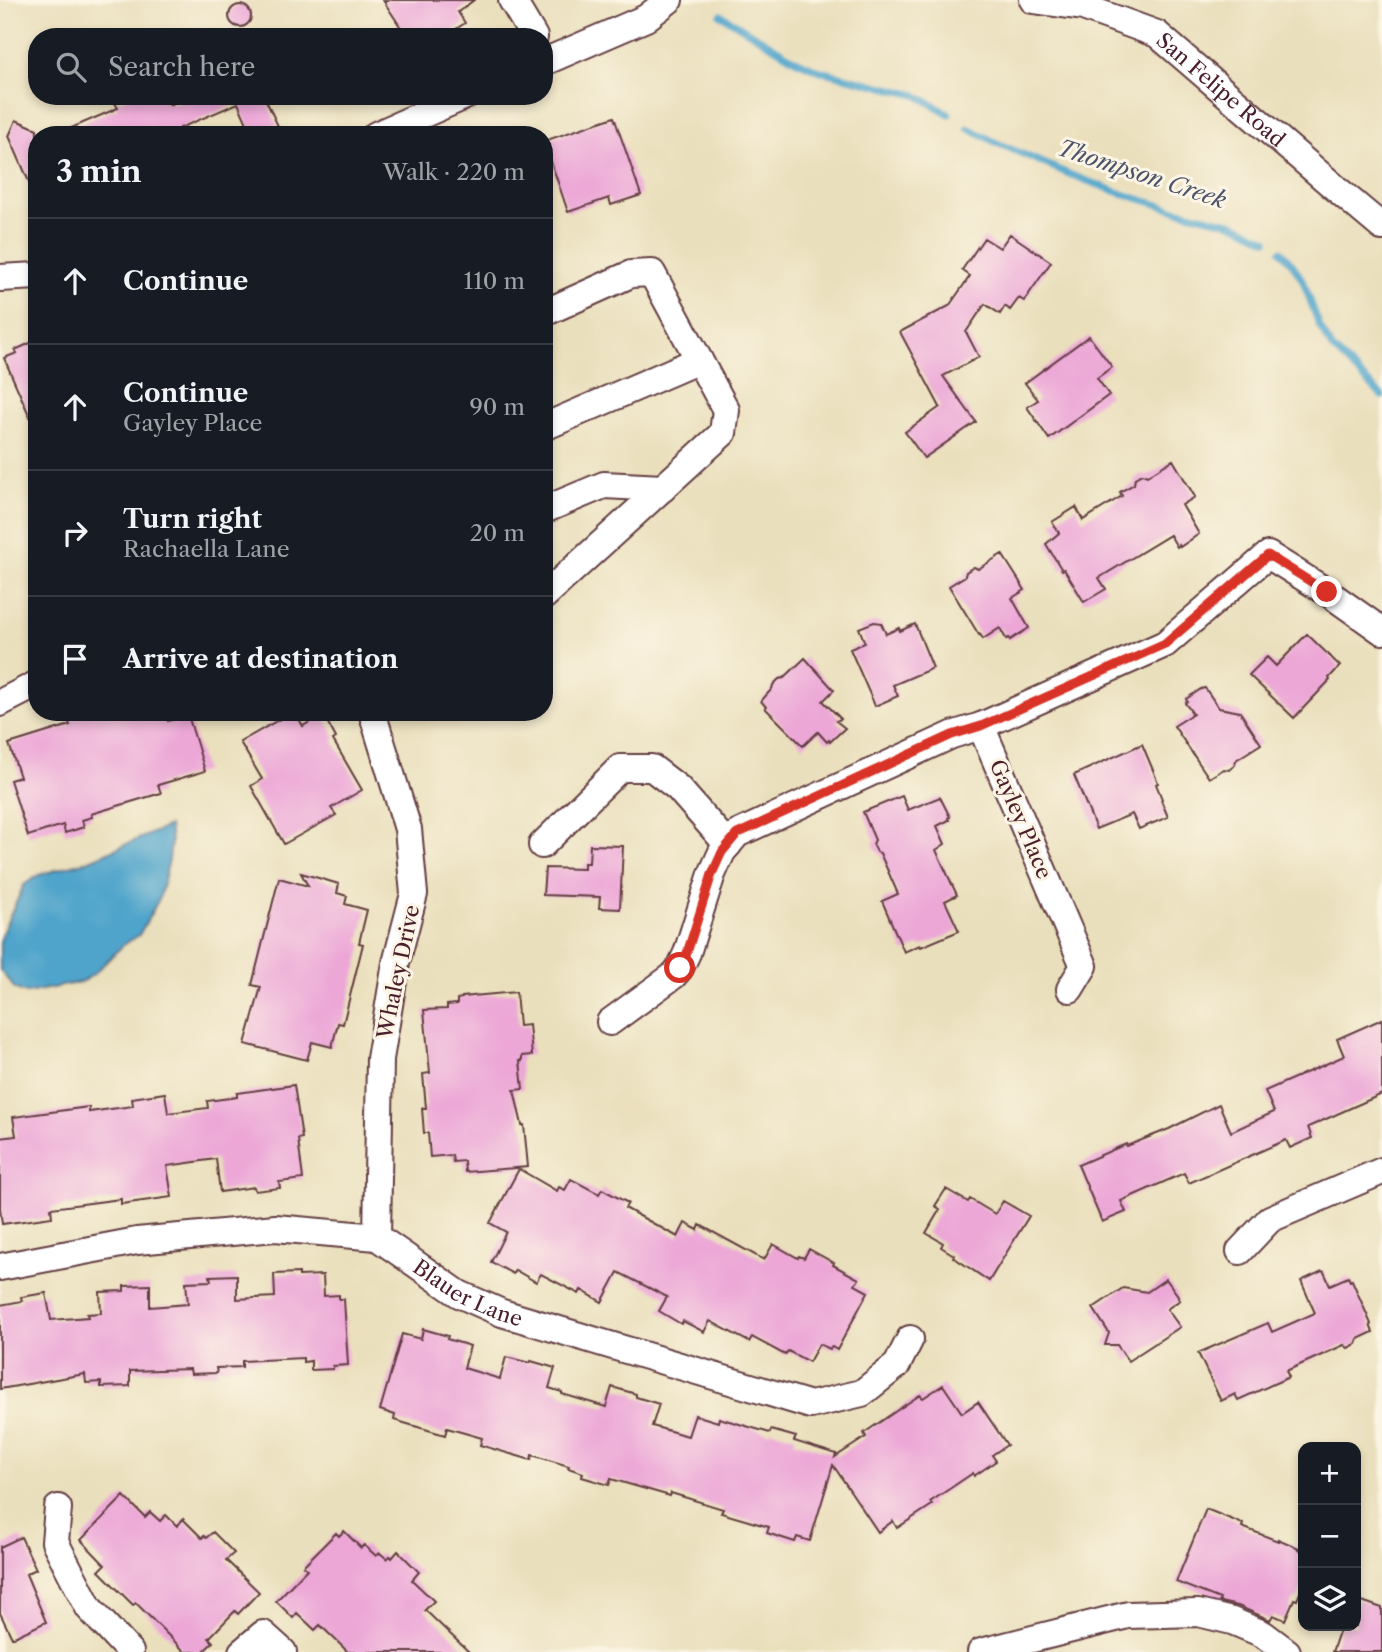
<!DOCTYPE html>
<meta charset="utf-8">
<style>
:root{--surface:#171b24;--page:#20242c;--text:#f1f3f6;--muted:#9ea1a6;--line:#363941}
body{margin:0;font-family:"Libre Caslon Text",serif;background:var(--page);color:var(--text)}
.controls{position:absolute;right:21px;bottom:21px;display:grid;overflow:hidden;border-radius:14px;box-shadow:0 4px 10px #0003}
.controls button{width:63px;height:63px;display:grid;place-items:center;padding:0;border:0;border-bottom:2px solid var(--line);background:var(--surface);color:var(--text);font:35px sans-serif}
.stop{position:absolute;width:21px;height:21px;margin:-16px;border:5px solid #d93025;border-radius:50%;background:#fff}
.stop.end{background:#d93025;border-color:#fff;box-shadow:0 2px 7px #0008}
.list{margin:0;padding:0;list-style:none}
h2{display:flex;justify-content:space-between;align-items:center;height:91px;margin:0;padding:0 28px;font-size:30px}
h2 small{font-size:23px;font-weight:400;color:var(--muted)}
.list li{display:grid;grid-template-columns:46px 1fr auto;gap:21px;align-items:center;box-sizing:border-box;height:126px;padding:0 28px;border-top:2px solid var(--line)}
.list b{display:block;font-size:26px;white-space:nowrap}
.list p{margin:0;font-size:23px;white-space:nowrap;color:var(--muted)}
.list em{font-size:23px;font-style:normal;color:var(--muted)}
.icon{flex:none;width:38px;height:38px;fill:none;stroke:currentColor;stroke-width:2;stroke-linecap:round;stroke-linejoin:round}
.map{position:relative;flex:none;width:1382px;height:1652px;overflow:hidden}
.search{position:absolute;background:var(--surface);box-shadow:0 4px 10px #0003;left:28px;top:28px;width:525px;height:77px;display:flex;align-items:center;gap:18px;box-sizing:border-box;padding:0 24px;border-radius:28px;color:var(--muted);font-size:26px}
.panel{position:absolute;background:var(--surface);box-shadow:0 4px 10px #0003;left:28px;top:126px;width:525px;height:595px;border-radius:28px}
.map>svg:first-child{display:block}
.water{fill:#4fa4cb;stroke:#4c627b;stroke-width:2}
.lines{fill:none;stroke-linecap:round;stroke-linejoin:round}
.stream{stroke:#4fa4cb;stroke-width:7}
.building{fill:#eca7d7}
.minor-casing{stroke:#623c41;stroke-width:30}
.minor{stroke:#fff;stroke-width:26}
.route{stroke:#d93025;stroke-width:9}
.labels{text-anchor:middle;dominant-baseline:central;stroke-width:6;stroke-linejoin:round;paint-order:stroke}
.street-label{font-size:21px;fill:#4a1f2b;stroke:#fcf5e5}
.water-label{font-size:23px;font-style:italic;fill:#4c546b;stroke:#fcf5e5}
</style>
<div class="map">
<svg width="1382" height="1652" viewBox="0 0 1382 1652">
<rect width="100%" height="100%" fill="#fcf5e5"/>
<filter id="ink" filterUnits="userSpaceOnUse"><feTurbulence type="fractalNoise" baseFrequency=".0143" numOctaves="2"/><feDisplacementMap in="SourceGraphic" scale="14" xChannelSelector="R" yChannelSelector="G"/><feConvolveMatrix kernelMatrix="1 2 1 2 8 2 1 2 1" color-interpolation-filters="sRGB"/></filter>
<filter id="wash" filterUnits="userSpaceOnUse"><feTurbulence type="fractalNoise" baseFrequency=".00686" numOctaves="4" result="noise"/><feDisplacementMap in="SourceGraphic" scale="28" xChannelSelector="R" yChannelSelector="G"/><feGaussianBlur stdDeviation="1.57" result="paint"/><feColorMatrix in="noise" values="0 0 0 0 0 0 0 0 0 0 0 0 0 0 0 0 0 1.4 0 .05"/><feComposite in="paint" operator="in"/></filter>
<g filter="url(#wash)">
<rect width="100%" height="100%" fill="#eadfbc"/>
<path class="water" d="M 169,826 L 171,841 L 169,860 L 159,899 L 139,935 L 123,945 L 95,973 L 82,982 L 27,993 L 15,989 L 0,970 L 0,943 L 3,931 L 24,885 L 39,875 L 87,861 Z"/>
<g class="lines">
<path class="stream" d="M 721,15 L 795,60 L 820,71 L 916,95 L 949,114
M 968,128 L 997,143 L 1071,175 L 1123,194 L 1176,210 L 1234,224 L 1267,240
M 1281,251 L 1293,265 L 1303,281 L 1320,327 L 1332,348 L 1382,396"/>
</g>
<g id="blocks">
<path class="building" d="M 383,0 L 474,0 L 458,12 L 465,23 L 444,37 L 407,37 Z
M229 16a11 11 0 1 1 22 0a11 11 0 1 1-22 0Z
M 132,96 L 166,96 L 170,105 L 189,96 L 264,96 L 278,126 L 258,135 L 252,135 L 238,103 L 180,128 L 183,135 L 55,135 L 118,108 L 115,103 Z
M 614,117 L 641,195 L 611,205 L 609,198 L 568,212 L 544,141 Z
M 16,120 L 37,129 L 37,200 L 9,136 Z
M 1010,234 L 1051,262 L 1024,301 L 1019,298 L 1010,310 L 1005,306 L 1000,314 L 985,304 L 966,332 L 979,357 L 943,376 L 976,422 L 924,458 L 905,432 L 940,407 L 900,332 L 949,306 L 970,276 L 962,270 L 984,238 L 1000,248 Z
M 1089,336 L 1112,367 L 1097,378 L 1109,395 L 1049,439 L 1027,407 L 1038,400 L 1025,383 Z
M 37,340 L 37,433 L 4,358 L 17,353 L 15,350 Z
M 1173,460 L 1195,497 L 1182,505 L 1199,534 L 1180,547 L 1179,545 L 1177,547 L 1170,535 L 1099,578 L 1106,589 L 1084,602 L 1064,569 L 1062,570 L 1046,544 L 1059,533 L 1052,522 L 1076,507 L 1083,520 L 1122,496 L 1120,492 L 1134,484 L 1135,478 L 1142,474 L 1147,476 Z
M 1002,554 L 1025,590 L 1012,598 L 1029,628 L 1010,640 L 1009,638 L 1006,639 L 1000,628 L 983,639 L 980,634 L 979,635 L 949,586 L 965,576 L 966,572 L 974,567 L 978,569 Z
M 874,622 L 881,623 L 886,634 L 899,628 L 900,631 L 915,624 L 933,668 L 893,685 L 898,696 L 875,706 L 850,649 L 865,643 L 859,628 Z
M 1307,634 L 1340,666 L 1329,678 L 1330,680 L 1294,718 L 1249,675 L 1267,657 L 1276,666 Z
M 805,658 L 834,690 L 823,701 L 841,719 L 836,721 L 845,728 L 830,742 L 829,740 L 827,742 L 818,732 L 803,746 L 765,708 L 766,707 L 761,701 L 772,689 L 773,685 L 779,679 L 784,678 Z
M 1205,688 L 1219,708 L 1240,712 L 1261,744 L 1236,760 L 1235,765 L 1229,770 L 1224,769 L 1209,778 L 1174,726 L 1193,714 L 1185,703 L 1187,701 L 1186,699 L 1201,689 Z
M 92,712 L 166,712 L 168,721 L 188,715 L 205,771 L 158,785 L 161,793 L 91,814 L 92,817 L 82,820 L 84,827 L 65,833 L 63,825 L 28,836 L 10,780 L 20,777 L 9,744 L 70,725 L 68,720 Z
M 292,712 L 295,712 L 303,726 L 323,714 L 336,738 L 333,740 L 362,790 L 331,808 L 336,815 L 284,844 L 251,786 L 262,779 L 240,742 Z
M 1142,744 L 1153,770 L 1158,783 L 1156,784 L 1162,799 L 1161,800 L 1168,817 L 1139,829 L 1132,814 L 1096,829 L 1074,775 Z
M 902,796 L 908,810 L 940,797 L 950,817 L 948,818 L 949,820 L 937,826 L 945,844 L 936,850 L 957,895 L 945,901 L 959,931 L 921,947 L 920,945 L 904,952 L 882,901 L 898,894 L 880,853 L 877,852 L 873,844 L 875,840 L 863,812 Z
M 590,845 L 623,846 L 620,909 L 599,908 L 600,897 L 543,895 L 545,868 L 584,869 L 584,863 L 589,863 Z
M 301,873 L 339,884 L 337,893 L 347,896 L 345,904 L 367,910 L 359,943 L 363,944 L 343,1024 L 338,1023 L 332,1047 L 312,1042 L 307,1060 L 245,1044 L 261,987 L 252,985 L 279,878 L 308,886 Z
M 516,992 L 519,1026 L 529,1025 L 532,1055 L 522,1056 L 522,1061 L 520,1061 L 523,1089 L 514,1090 L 522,1125 L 524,1125 L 528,1167 L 465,1172 L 464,1161 L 453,1162 L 452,1155 L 430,1157 L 428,1133 L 424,1133 L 422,1108 L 426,1108 L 423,1074 L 430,1073 L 424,1010 L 447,1009 L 447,1005 L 457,1004 L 457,999 L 462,998 L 462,997 Z
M 1382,1019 L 1382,1094 L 1308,1127 L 1312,1138 L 1290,1148 L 1286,1140 L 1189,1183 L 1184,1173 L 1121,1201 L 1126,1212 L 1102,1222 L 1078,1165 L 1126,1144 L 1127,1146 L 1169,1129 L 1219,1104 L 1231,1132 L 1274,1112 L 1265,1091 L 1344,1056 L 1337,1039 Z
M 294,1085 L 302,1138 L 298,1139 L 303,1179 L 279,1182 L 280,1188 L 255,1191 L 254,1187 L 220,1192 L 216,1159 L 167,1166 L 172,1197 L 121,1204 L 121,1199 L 51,1208 L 52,1217 L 2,1224 L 0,1208 L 0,1138 L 16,1136 L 13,1117 L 89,1107 L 89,1112 L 133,1106 L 132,1098 L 165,1093 L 168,1113 L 208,1108 L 207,1101 L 237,1097 L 237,1093 Z
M 519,1169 L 557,1191 L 559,1187 L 565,1190 L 571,1179 L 599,1194 L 602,1189 L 628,1203 L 625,1208 L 678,1237 L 685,1223 L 698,1230 L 700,1225 L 764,1260 L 773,1244 L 798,1258 L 799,1256 L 804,1258 L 809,1249 L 834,1263 L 833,1265 L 859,1279 L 855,1285 L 868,1292 L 837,1350 L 832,1347 L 830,1349 L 819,1344 L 809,1362 L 788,1351 L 785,1355 L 752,1337 L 749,1342 L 710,1321 L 704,1332 L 683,1321 L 681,1324 L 659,1311 L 667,1297 L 618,1272 L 602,1302 L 581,1290 L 579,1294 L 541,1274 L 536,1282 L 515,1270 L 513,1274 L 491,1262 L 506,1232 L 490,1223 Z
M 946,1189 L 968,1202 L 970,1199 L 995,1214 L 1003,1201 L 1029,1216 L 989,1281 L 953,1257 L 954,1255 L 941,1247 L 943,1243 L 926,1233 L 940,1209 L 935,1206 Z
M 1322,1271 L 1324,1272 L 1330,1285 L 1348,1277 L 1350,1281 L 1352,1280 L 1371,1324 L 1370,1325 L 1373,1332 L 1358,1339 L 1356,1344 L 1348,1348 L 1344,1345 L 1286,1371 L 1289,1377 L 1238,1400 L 1235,1394 L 1221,1401 L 1198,1353 L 1268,1323 L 1272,1332 L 1315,1313 L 1301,1281 Z
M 299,1273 L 299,1276 L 323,1275 L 324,1296 L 339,1295 L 339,1299 L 344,1299 L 348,1365 L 333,1366 L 333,1369 L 311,1370 L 311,1361 L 303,1362 L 303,1358 L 242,1361 L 242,1367 L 216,1368 L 217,1373 L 191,1374 L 190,1369 L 130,1371 L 130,1386 L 101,1387 L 101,1382 L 86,1383 L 85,1374 L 0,1389 L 0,1305 L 22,1301 L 21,1297 L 46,1293 L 51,1320 L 88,1317 L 87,1314 L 101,1313 L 100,1292 L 124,1291 L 124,1286 L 150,1285 L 150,1307 L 188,1304 L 186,1282 L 211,1281 L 210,1276 L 237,1275 L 237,1299 L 275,1297 L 274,1274 Z
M 1166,1279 L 1179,1297 L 1178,1298 L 1180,1300 L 1167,1309 L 1180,1327 L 1128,1361 L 1117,1345 L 1105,1345 L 1109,1333 L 1093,1308 L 1123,1288 L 1147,1292 Z
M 423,1329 L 448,1336 L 447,1339 L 470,1346 L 464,1368 L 500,1379 L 506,1357 L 530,1363 L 531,1361 L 555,1368 L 549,1388 L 562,1392 L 562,1394 L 606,1407 L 612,1387 L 636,1394 L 636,1397 L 659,1404 L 652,1426 L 688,1436 L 695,1415 L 718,1422 L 719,1418 L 770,1433 L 771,1430 L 796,1437 L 794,1441 L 836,1454 L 835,1457 L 866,1437 L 864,1433 L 899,1409 L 920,1395 L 923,1398 L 943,1385 L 962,1413 L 978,1402 L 1007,1445 L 992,1455 L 996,1461 L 974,1476 L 973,1473 L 930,1502 L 932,1505 L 897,1528 L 893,1521 L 878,1532 L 833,1465 L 810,1541 L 797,1537 L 795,1542 L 767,1533 L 769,1527 L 721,1513 L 723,1509 L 671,1493 L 670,1496 L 611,1479 L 609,1485 L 582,1477 L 583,1473 L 568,1468 L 569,1466 L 532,1455 L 531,1460 L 480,1445 L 482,1438 L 447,1428 L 445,1435 L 394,1420 L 395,1415 L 380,1410 L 402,1334 L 421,1339 Z
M 124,1496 L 145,1517 L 150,1512 L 160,1521 L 166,1515 L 177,1526 L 183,1519 L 202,1538 L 204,1536 L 206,1538 L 213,1532 L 234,1553 L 226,1560 L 259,1592 L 238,1614 L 235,1611 L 209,1638 L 213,1642 L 203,1652 L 185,1652 L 136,1603 L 133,1605 L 99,1571 L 105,1565 L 81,1540 Z
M 1206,1509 L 1243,1524 L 1242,1527 L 1278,1541 L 1278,1539 L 1299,1548 L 1298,1549 L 1303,1551 L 1303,1585 L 1297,1600 L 1294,1599 L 1285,1620 L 1273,1615 L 1270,1620 L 1238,1606 L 1220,1602 L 1219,1601 L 1220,1599 L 1176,1582 Z
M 344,1531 L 361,1548 L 364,1545 L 376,1556 L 380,1553 L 387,1559 L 390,1556 L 392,1558 L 398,1551 L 419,1572 L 412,1580 L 434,1601 L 425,1610 L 469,1652 L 348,1652 L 320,1625 L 315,1630 L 297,1613 L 293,1618 L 276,1601 L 307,1569 L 303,1566 L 336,1533 L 339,1536 Z
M 21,1537 L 36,1569 L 26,1574 L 46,1622 L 12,1638 L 0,1613 L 0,1547 Z
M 1356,1599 L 1382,1608 L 1382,1652 L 1332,1652 L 1341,1626 L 1356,1626 Z"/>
</g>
</g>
<g filter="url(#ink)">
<use href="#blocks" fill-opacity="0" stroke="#623c41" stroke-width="2"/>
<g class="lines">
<g class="minor-casing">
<g id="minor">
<path d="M 512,0 L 534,37"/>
<path id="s1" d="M 1033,0 L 1083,7 L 1157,34 L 1339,191 L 1382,227"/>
<path d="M 544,62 L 646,18 L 669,0"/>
<path d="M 376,135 L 465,96"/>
<path d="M 0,278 L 37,276"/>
<path d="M 544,313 L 631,274 L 652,273 L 726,410 L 723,433 L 544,596"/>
<path d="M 544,427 L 699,360"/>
<path d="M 544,510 L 604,485 L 663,488"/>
<path d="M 0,703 L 37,684"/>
<path d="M 372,712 L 408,829 L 414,894 L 396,963 L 380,1059 L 377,1237"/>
<path d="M 542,845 L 620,768 L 652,768 L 678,788 L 728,845"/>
<path d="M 1070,989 L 1084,966 L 981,726 L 1165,644 L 1268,555 L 1327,592 L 1382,631"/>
<path d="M 610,1022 L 673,976 L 680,968 L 687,953 L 712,874 L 722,852 L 737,834 L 952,735 L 981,726"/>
<path d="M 1240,1251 L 1270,1219 L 1382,1171"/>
<path id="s2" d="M 0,1267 L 137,1241 L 275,1228 L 377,1237 L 459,1294 L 502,1313 L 811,1405 L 862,1393 L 897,1365 L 910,1339"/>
<path d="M 58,1508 L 55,1542 L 89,1608 L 130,1652"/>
<path d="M 242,1652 L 263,1634 L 283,1652"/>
<path d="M 981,1652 L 1128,1615 L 1198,1613 L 1232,1621 L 1263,1634 L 1287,1652"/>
</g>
</g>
<use href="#minor" class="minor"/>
</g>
</g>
<g class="lines" filter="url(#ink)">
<path class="route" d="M 680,968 L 687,953 L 712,874 L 722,852 L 737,834 L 952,735 L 981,726 L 1165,644 L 1268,555 L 1327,592"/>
</g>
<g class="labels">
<g class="street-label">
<text stroke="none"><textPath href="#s1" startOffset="214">San Felipe Road</textPath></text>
<text transform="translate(1021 819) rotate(67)">Gayley Place</text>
<text transform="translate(398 972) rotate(-78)">Whaley Drive</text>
<text stroke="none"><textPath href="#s2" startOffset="488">Blauer Lane</textPath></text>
</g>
<g class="water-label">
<text transform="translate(1142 174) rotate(18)">Thompson Creek</text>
</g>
</g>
</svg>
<div class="controls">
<button>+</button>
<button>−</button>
<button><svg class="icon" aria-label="layers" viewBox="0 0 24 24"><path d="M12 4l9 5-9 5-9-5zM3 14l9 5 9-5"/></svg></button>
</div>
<div class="stop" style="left:680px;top:968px"></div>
<div class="stop end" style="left:1327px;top:592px"></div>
<div class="search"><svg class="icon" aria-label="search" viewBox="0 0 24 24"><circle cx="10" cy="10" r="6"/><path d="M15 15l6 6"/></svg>Search here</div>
<section class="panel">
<h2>3 min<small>Walk · 220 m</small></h2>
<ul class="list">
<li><svg class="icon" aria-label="ahead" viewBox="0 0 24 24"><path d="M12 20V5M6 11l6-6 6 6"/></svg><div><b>Continue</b></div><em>110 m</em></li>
<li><svg class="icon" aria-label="ahead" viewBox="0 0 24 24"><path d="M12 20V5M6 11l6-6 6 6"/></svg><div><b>Continue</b><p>Gayley Place</p></div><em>90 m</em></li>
<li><svg class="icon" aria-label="right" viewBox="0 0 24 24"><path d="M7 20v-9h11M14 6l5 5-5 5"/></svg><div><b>Turn right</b><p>Rachaella Lane</p></div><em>20 m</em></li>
<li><svg class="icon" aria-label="arrive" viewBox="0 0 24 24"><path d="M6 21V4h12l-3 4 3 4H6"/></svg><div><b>Arrive at destination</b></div></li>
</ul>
</section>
</div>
